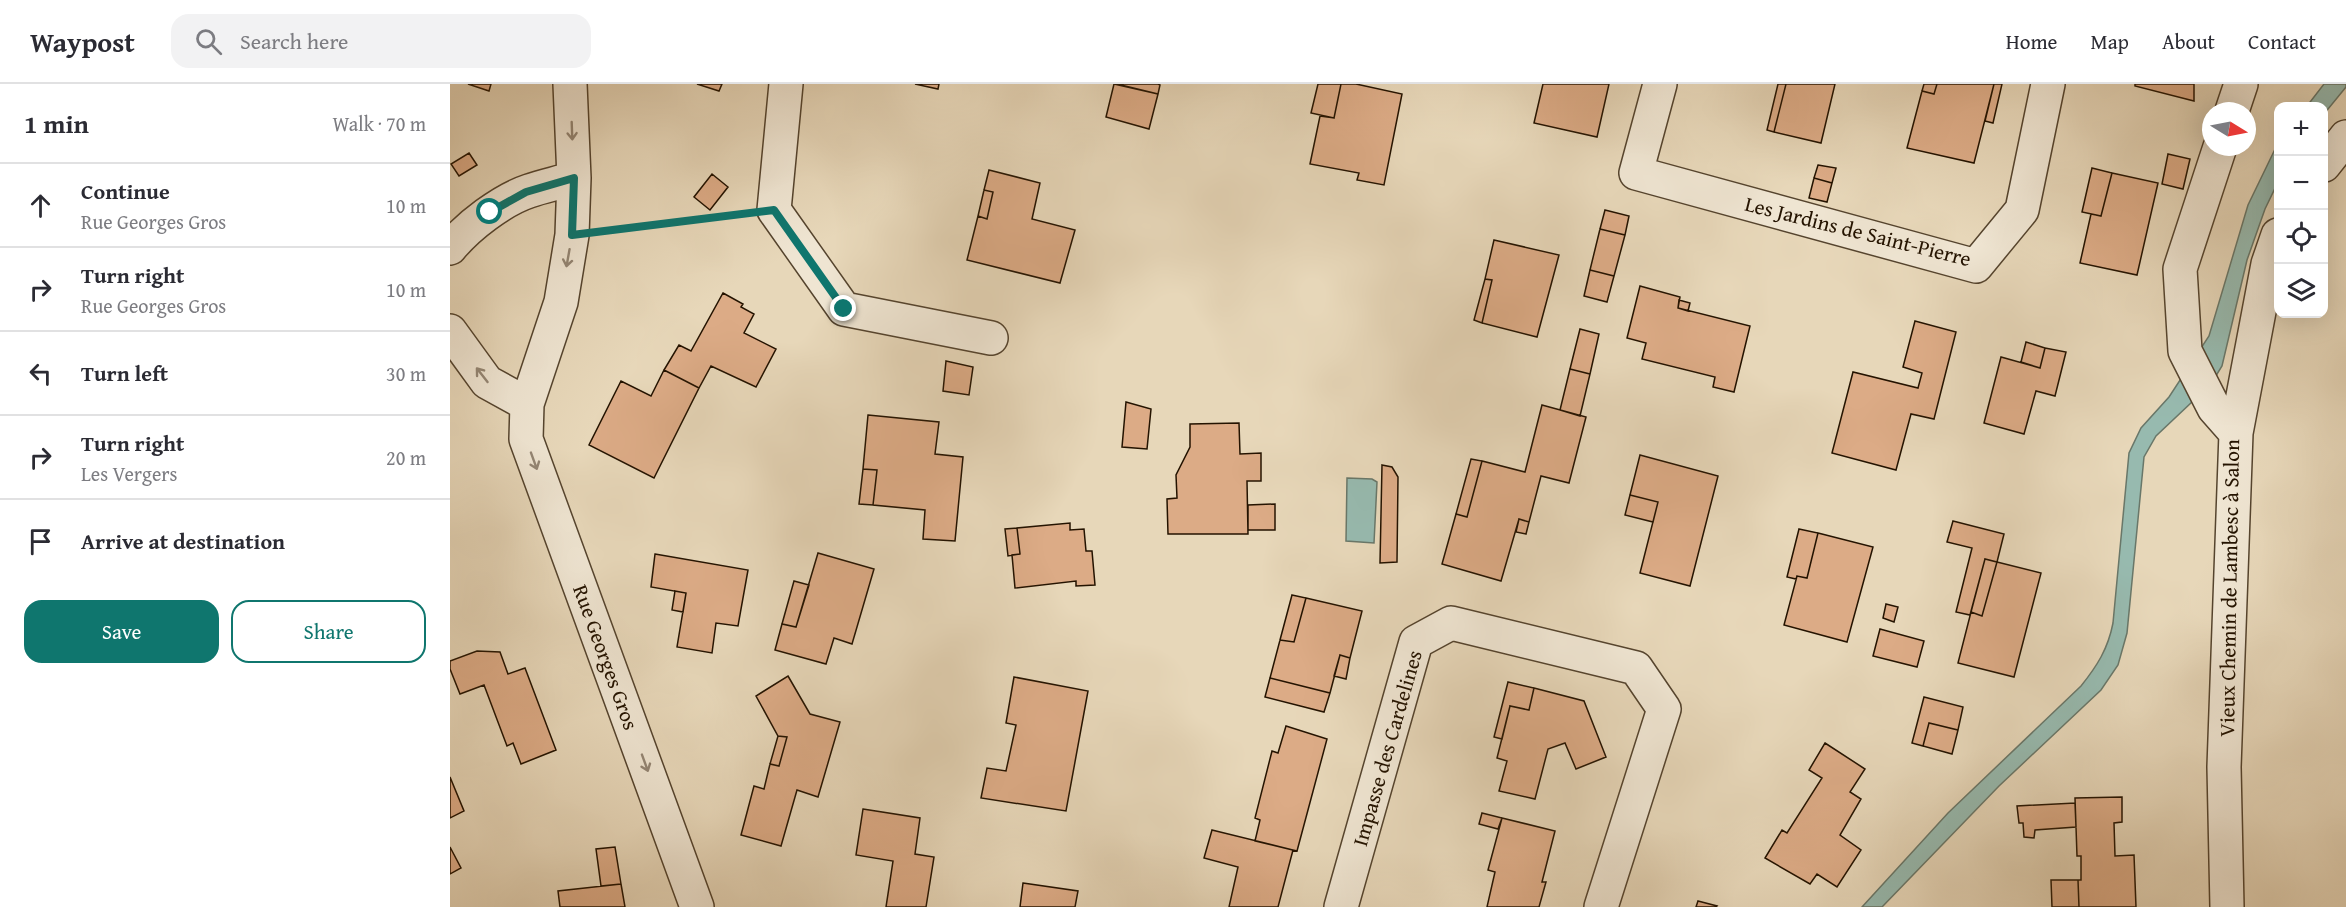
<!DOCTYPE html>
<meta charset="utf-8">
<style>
:root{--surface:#fff;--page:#f2f2f3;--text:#2b2b33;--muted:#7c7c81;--line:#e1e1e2;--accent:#0f766e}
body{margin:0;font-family:"Gentium Book Plus",serif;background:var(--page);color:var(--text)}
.controls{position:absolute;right:18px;top:18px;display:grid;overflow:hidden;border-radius:12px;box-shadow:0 6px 24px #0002}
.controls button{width:54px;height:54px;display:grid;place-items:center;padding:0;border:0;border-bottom:2px solid var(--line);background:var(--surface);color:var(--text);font:30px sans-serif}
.compass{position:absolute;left:1752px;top:18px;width:54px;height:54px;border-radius:50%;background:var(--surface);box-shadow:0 6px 24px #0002;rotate:100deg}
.stop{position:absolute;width:18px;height:18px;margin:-14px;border:4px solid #0f766e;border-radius:50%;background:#fff}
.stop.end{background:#0f766e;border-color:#fff;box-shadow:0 2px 6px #0008}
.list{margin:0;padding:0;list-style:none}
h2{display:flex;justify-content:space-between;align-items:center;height:78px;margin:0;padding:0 24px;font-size:26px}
h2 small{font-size:20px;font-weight:400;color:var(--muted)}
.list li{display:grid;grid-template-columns:39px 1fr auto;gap:18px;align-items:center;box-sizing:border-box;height:84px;padding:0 24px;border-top:2px solid var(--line)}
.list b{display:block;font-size:22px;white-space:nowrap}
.list p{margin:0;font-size:20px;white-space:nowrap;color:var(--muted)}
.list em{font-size:20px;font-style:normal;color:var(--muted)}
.actions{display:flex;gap:12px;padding:18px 24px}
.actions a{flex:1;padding:14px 0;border:2px solid var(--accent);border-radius:18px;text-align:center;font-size:21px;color:var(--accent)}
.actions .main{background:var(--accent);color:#fff}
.icon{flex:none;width:33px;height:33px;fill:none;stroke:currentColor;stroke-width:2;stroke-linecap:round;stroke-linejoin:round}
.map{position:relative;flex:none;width:1896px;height:823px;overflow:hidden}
header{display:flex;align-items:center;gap:36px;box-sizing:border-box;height:84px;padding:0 30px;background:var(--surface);border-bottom:2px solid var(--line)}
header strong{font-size:28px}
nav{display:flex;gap:33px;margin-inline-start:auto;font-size:21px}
.search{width:420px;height:54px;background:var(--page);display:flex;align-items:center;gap:15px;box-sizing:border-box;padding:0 21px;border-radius:18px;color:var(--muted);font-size:22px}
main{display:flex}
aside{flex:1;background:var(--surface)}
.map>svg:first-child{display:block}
.water{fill:#97baaf;stroke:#697769;stroke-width:1.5}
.building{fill:#dcab86;stroke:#241300;stroke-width:1.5}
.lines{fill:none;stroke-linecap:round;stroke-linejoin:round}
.street-casing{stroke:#55442e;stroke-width:36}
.path{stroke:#241300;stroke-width:4;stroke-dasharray:1.5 3;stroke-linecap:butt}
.street{stroke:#efe5d2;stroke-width:33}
.oneway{stroke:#948674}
.route{stroke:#0f766e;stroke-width:8}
.labels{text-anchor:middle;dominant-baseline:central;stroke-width:4.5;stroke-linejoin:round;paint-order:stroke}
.street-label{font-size:21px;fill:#241300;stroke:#efe5d2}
</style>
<header>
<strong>Waypost</strong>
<div class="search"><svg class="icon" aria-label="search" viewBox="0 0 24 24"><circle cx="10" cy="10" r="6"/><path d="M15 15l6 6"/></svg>Search here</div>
<nav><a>Home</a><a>Map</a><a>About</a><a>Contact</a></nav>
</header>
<main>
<aside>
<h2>1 min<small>Walk · 70 m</small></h2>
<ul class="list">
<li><svg class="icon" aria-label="ahead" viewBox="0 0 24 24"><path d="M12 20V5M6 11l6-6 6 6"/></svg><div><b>Continue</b><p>Rue Georges Gros</p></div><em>10 m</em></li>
<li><svg class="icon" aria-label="right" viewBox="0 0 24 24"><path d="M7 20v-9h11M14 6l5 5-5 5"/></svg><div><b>Turn right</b><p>Rue Georges Gros</p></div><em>10 m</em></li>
<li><svg class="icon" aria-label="left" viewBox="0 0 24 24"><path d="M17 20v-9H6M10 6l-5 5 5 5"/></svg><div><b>Turn left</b></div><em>30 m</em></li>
<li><svg class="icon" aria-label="right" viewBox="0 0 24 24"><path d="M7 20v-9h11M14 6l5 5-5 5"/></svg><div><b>Turn right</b><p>Les Vergers</p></div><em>20 m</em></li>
<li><svg class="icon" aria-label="arrive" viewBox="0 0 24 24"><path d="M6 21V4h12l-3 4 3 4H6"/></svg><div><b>Arrive at destination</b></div></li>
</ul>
<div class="actions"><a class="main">Save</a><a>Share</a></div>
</aside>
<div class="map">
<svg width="1896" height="823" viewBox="0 0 1896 823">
<rect width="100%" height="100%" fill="#e7d7b9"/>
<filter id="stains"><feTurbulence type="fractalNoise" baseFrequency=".00333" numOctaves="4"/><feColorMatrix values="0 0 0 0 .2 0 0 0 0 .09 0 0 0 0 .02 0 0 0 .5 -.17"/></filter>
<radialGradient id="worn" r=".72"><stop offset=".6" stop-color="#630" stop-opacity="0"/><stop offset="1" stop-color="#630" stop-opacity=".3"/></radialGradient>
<path class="water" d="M 1874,0 L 1896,0 L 1896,3 L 1874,30 L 1874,22 L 1857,22 Z
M 1828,59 L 1828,98 L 1815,125 L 1797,176 L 1772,282 L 1761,300 L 1706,352 L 1694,373 L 1677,549 L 1668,581 L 1651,606 L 1549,702 L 1432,823 L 1412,823 L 1498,729 L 1631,602 C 1647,582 1658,565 1663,539 L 1679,369 L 1691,344 L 1719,313 L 1759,252 L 1798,121 Z
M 897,394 L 922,395 L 927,398 L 924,459 L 896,457 Z"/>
<path class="building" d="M 18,0 L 41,0 L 39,7 Z
M 247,0 L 272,0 L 269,7 Z
M 465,0 L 489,0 L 488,5 Z
M 664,0 L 708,10 L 699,45 L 656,33 Z
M 667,0 L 708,0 L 710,1 L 708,10 Z
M 868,0 L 891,0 L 884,34 L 861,29 Z
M 891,0 L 906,0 L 952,10 L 934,101 L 907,96 L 909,89 L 860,80 L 870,32 L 884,34 Z
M 1093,0 L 1159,0 L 1147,53 L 1084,39 Z
M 1328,0 L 1336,0 L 1324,48 L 1317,46 Z
M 1336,0 L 1385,0 L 1371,59 L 1324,48 Z
M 1474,0 L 1487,0 L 1484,10 L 1472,7 Z
M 1487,0 L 1544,0 L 1524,79 L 1457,64 L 1472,7 L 1484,10 Z
M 1544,0 L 1552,0 L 1543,39 L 1535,37 Z
M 1685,0 L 1744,0 L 1744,17 L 1685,2 Z
M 19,69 L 27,81 L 9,92 L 1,80 Z
M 1718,70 L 1740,75 L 1733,105 L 1712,100 Z
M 1368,81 L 1386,84 L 1382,99 L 1364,94 Z
M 1642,84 L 1662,89 L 1651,132 L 1632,128 Z
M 539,86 L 590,99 L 582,135 L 625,146 L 610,199 L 517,176 L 528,132 L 537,135 L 543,108 L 534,106 Z
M 1662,89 L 1708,99 L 1687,191 L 1630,179 L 1641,130 L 1651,132 Z
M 262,90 L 278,103 L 260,126 L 244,113 Z
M 1364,94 L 1382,99 L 1377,118 L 1359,114 Z
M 534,106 L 543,108 L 537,135 L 528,132 Z
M 1155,126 L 1179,132 L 1175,151 L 1150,145 Z
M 1150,145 L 1175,151 L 1164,192 L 1140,186 Z
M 1044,156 L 1109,171 L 1087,253 L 1032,239 L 1042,196 L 1035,195 Z
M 1140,186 L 1164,192 L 1157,218 L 1134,212 Z
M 1035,195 L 1042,196 L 1032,239 L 1024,236 Z
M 1190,202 L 1230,213 L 1228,224 L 1300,242 L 1284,308 L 1263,303 L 1265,293 L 1192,275 L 1196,259 L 1177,254 Z
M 273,209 L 293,220 L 291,223 L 304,230 L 294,249 L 326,265 L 306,303 L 261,282 L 249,304 L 214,286 L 229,261 L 241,267 Z
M 1229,216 L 1240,219 L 1238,227 L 1228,224 Z
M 1465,237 L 1506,248 L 1484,335 L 1461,330 L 1446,386 L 1382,369 L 1403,288 L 1468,304 L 1472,289 L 1453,283 Z
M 1130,245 L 1149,250 L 1140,290 L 1120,285 Z
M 1576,258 L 1595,264 L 1590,284 L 1571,278 Z
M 1595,264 L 1616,268 L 1605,312 L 1586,307 L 1574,350 L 1534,339 L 1551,273 L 1590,284 Z
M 496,277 L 523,283 L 519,311 L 493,307 Z
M 1120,285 L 1140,290 L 1130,332 L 1110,326 Z
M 214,286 L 249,304 L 204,394 L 139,361 L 171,297 L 201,312 Z
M 676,318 L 701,325 L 697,365 L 672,363 Z
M 1092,321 L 1136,333 L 1119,399 L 1091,392 L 1079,438 L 1069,435 L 1051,497 L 992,480 L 1006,430 L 1017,433 L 1032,377 L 1075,388 Z
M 418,331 L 489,338 L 485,370 L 513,373 L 505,457 L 473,455 L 475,426 L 423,421 L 427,386 L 413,385 Z
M 789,339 L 790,370 L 811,369 L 811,397 L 797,397 L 798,450 L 718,450 L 717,415 L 727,414 L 726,391 L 740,363 L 740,340 Z
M 1190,371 L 1268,392 L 1240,502 L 1190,489 L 1208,418 L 1180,411 Z
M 1021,375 L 1032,377 L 1017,433 L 1006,430 Z
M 932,381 L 942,383 L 948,393 L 947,478 L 930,479 Z
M 413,385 L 427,386 L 423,421 L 409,420 Z
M 1180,411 L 1208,418 L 1203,438 L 1175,431 Z
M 825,420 L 825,446 L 798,446 L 798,421 Z
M 1069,435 L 1079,438 L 1076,450 L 1066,448 Z
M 1503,437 L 1554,450 L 1547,478 L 1535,475 L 1520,531 L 1506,528 L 1522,464 L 1497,458 Z
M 620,439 L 620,446 L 634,445 L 636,467 L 642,467 L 645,501 L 626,502 L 626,497 L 565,504 L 562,471 L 570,470 L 567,444 Z
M 567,444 L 570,470 L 558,472 L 555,445 Z
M 1349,445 L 1368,449 L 1357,494 L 1347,492 L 1346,495 L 1337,493 Z
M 1368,449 L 1423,463 L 1397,558 L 1334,541 L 1347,492 L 1357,494 Z
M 368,469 L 424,485 L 402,560 L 384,554 L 376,580 L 325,566 L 332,540 L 346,543 Z
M 205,470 L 298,486 L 288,542 L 266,539 L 262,569 L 227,563 L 236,509 L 201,503 Z
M 1535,475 L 1547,478 L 1532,532 L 1521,528 Z
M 1547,478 L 1591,489 L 1564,593 L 1508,579 L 1521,528 L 1532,532 Z
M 344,497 L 359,501 L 346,543 L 332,540 Z
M 225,507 L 236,509 L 233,528 L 222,526 Z
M 842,511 L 856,514 L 844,558 L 830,556 Z
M 856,514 L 912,527 L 900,574 L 890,571 L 880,609 L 820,594 L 830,556 L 844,558 Z
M 1436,520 L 1448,523 L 1444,538 L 1433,534 Z
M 1430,545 L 1474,557 L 1467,583 L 1423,572 Z
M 27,567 L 50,568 L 58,590 L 75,584 L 106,666 L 71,680 L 63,659 L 57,662 L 34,601 L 10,610 L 0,585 L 0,577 Z
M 890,571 L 900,574 L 896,595 L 884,592 Z
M 338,592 L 360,630 L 390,638 L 368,713 L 347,706 L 331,762 L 291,751 L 304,702 L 314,705 L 320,680 L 329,682 L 337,653 L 328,652 L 306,612 Z
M 564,593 L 638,607 L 616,727 L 531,714 L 537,684 L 556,687 L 566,641 L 556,639 Z
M 820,594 L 880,609 L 874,628 L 815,613 Z
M 1058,598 L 1084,604 L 1079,626 L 1060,622 L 1052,655 L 1044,653 Z
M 1084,604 L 1134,617 L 1156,673 L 1126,685 L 1115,659 L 1098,665 L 1085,715 L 1049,707 L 1057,677 L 1047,674 L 1060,622 L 1079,626 Z
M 1474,613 L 1513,623 L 1508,646 L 1479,639 L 1473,662 L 1462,659 Z
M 1479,639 L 1508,646 L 1502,670 L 1473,662 Z
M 836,642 L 877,655 L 847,767 L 805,757 L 810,736 L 805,734 L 822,667 L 828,669 Z
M 328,652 L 337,653 L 329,682 L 320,680 Z
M 1375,659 L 1415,685 L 1400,708 L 1411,715 L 1390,751 L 1411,766 L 1387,803 L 1367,790 L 1360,800 L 1315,774 L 1332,746 L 1337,749 L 1372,694 L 1359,686 Z
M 0,693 L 14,727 L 0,734 Z
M 1672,713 L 1672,738 L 1664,739 L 1665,772 L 1684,771 L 1686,823 L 1629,823 L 1628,796 L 1631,796 L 1631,772 L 1627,772 L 1625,714 Z
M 1625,719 L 1626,743 L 1585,746 L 1584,754 L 1574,753 L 1573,739 L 1569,739 L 1567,722 Z
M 413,725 L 470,734 L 465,770 L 484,773 L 476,823 L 436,823 L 443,777 L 406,771 Z
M 1032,729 L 1052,734 L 1048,745 L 1029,740 Z
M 1052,734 L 1105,747 L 1092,798 L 1096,798 L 1089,823 L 1037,823 L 1045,788 L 1038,786 Z
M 762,746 L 843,766 L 828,823 L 779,823 L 788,783 L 754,774 Z
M 0,763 L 11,784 L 0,790 Z
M 165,763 L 171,800 L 151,802 L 146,765 Z
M 1601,796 L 1628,796 L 1629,823 L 1602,823 Z
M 573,799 L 628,807 L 625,823 L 570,823 Z
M 171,800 L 175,823 L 110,823 L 108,807 Z
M 1248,817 L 1267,822 L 1266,823 L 1246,823 Z"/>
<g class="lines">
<g class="street-casing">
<path id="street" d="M 120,0 L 124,94 L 122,151 L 111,218 L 77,320 L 76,355 L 247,823
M 336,0 L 324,126 L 394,225 L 541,254
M 1210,0 L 1186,89 L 1526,182 L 1572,126 L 1598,0
M 1782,27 L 1791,0
M 1770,63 L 1730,185 L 1735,267 L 1764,324 L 1786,349 L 1774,683 L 1777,823
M 1874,81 L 1896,53
M 0,164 C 18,142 52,116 79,107 C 93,102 109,99 124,94
M 0,247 L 37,298 L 77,320
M 1786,349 L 1818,180 L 1828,151
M 891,823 L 966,558 L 1001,539 L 1186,584 L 1214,625 L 1151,823"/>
</g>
<path class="path" d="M 162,146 L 285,131"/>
<use href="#street" class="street"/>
</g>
<defs><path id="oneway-shaft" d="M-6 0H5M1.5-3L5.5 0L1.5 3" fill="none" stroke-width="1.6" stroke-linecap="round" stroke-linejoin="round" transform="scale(1.5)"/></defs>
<g class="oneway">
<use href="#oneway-shaft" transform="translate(122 47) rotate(88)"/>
<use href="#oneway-shaft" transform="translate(118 174) rotate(100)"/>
<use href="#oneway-shaft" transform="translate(32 291) rotate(-128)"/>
<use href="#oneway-shaft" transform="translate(84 377) rotate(70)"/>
<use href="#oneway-shaft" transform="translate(195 679) rotate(70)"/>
</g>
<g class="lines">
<path class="route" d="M 40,128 L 76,108 L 124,94 L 122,151 L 324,126 L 394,225"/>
</g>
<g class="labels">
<g class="street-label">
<text transform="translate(1408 147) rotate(14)">Les Jardins de Saint-Pierre</text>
<text transform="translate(1779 504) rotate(-89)">Vieux Chemin de Lambesc à Salon</text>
<text transform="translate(156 573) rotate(70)">Rue Georges Gros</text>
<text transform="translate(937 664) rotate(-74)">Impasse des Cardelines</text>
</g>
</g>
<rect width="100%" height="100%" filter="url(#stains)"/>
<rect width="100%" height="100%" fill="url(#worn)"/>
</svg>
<div class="controls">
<button>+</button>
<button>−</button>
<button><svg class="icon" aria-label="locate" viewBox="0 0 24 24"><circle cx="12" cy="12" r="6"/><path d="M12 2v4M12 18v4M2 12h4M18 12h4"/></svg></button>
<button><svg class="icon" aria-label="layers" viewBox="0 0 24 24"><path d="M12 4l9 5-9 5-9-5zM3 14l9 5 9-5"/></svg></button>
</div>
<svg class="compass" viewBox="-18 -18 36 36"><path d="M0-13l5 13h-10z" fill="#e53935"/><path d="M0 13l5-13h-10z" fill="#7c7c81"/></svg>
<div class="stop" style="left:40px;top:128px"></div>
<div class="stop end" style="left:394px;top:225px"></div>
</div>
</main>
